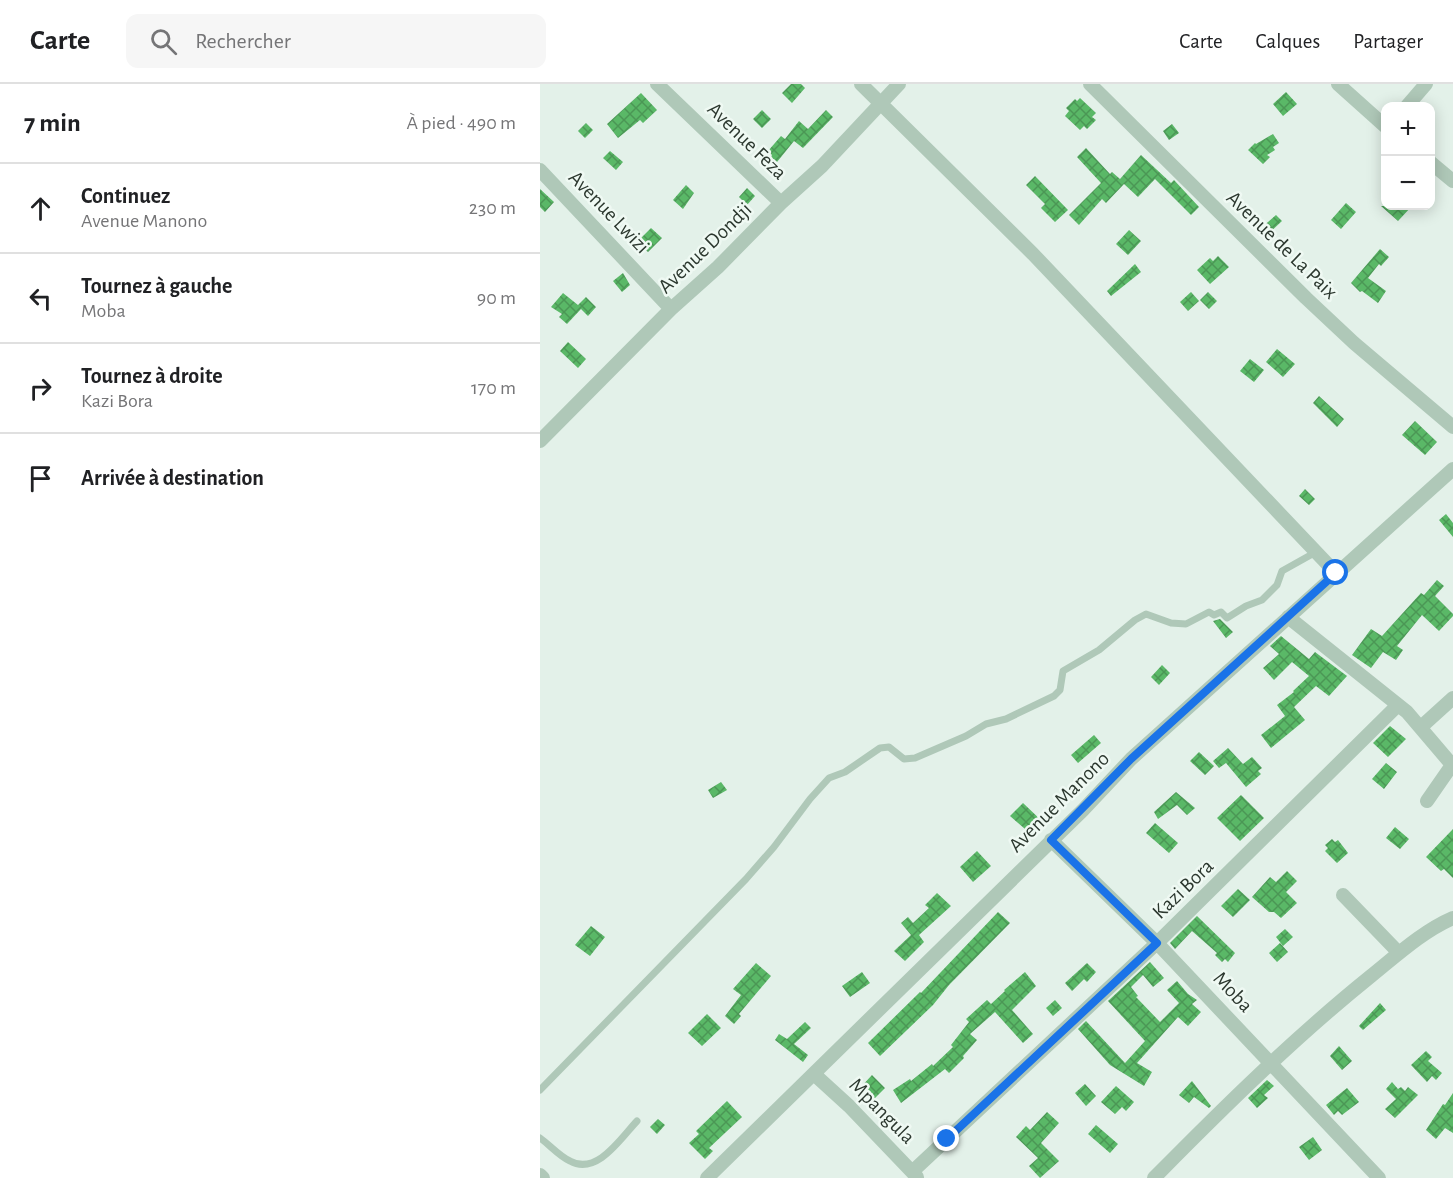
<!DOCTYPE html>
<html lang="fr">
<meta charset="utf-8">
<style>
:root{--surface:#fff;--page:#f6f6f6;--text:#202124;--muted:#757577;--line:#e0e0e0}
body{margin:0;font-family:"Alegreya Sans",sans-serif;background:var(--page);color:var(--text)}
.controls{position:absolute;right:18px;top:18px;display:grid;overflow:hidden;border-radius:12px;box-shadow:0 3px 15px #0003}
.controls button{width:54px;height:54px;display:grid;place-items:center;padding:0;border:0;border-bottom:2px solid var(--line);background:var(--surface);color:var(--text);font:30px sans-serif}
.stop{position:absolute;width:18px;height:18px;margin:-14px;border:4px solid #1a73e8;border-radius:50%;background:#fff}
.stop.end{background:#1a73e8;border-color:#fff;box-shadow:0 2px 6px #0008}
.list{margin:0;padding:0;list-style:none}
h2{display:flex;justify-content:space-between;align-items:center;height:78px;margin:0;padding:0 24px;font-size:26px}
h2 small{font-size:20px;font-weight:400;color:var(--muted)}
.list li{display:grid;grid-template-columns:39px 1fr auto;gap:18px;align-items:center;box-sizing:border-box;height:90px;padding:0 24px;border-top:2px solid var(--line)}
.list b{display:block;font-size:22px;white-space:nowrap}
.list p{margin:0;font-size:20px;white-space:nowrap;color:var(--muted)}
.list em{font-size:20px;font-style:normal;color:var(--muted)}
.icon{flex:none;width:33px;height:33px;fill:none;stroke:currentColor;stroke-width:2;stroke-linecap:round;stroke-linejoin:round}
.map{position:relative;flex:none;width:913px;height:1094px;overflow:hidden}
header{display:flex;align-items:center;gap:36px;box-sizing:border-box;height:84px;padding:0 30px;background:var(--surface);border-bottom:2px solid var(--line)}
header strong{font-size:28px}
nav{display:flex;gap:33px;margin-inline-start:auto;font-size:21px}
.search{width:420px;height:54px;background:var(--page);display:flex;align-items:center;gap:15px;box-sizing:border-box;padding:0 21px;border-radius:12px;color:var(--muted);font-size:22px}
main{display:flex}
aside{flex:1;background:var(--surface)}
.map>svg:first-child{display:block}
.building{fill:url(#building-cross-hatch)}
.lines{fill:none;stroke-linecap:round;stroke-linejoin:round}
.service{stroke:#afc8b8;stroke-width:7}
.minor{stroke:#afc8b8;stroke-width:14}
.route{stroke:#1a73e8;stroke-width:8}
.labels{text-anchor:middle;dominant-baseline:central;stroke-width:5;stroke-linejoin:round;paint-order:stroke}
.street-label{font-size:21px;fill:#2c382f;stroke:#eff9f3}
</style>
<header>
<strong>Carte</strong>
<div class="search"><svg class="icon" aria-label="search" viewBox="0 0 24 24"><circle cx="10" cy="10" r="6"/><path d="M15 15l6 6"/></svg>Rechercher</div>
<nav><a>Carte</a><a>Calques</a><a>Partager</a></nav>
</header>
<main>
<aside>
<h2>7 min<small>À pied · 490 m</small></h2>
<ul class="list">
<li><svg class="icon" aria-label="ahead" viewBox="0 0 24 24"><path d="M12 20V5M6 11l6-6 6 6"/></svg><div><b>Continuez</b><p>Avenue Manono</p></div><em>230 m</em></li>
<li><svg class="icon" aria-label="left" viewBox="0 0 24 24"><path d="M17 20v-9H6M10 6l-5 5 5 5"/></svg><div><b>Tournez à gauche</b><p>Moba</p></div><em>90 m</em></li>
<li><svg class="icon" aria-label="right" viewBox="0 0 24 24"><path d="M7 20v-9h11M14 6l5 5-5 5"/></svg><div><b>Tournez à droite</b><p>Kazi Bora</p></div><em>170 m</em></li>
<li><svg class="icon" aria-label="arrive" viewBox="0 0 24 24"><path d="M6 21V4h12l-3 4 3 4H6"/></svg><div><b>Arrivée à destination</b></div></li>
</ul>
</aside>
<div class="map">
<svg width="913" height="1094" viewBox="0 0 913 1094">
<defs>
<pattern id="building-cross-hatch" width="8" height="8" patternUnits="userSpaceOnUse" patternTransform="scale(1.5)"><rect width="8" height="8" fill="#5ab867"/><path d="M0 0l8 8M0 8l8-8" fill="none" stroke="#4b9755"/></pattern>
</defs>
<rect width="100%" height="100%" fill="#e3f1e9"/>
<path class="building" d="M 251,0 L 261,0 L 265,4 L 252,19 L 242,9 Z
M 746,8 L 757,20 L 743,32 L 733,20 Z
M 101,9 L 117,26 L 103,39 L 100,36 L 78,54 L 67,40 Z
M 540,14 L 556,29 L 552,33 L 556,36 L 547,45 L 544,42 L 540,46 L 525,32 L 529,27 L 526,24 L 535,15 L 537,17 Z
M 222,26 L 231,35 L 222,44 L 213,35 Z
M 286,26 L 293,33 L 263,64 L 254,57 L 237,78 L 231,73 L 232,71 L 228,67 L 241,52 L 245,55 L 259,37 L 268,45 Z
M 46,39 L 53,46 L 45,54 L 38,47 Z
M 632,40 L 639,49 L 629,56 L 623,47 Z
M 733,50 L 739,59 L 733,63 L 735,66 L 727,71 L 730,73 L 723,80 L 708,66 L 715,59 L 716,60 Z
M 546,64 L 570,90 L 572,88 L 580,95 L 601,71 L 631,99 L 634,96 L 659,123 L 651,131 L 615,95 L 598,113 L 584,100 L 566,119 L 562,115 L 539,141 L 529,131 L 561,99 L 537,73 Z
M 70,67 L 83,78 L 76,86 L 63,74 Z
M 495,92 L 528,126 L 515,138 L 501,124 L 505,120 L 486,101 Z
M 146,101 L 154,109 L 143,125 L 133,116 Z
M 207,104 L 215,112 L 207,121 L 199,113 Z
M 0,105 L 14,118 L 5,128 L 0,123 Z
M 806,119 L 816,128 L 801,145 L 791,136 Z
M 841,122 L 872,122 L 858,137 Z
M 736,131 L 742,137 L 726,152 L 720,145 Z
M 111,144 L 122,154 L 108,168 L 97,158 Z
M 589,146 L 601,157 L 588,171 L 576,160 Z
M 840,165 L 849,173 L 841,182 L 839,180 L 828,194 L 846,207 L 838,219 L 822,207 L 820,208 L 811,199 Z
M 678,172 L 689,183 L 670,200 L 657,186 L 670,174 L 673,177 Z
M 595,180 L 601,188 L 571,212 L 567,207 Z
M 83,189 L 90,201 L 82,208 L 73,197 Z
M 651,208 L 659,217 L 648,227 L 640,218 Z
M 668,208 L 677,217 L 669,225 L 660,216 Z
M 23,209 L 38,221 L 46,213 L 56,223 L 48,232 L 41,225 L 27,240 L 19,233 L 22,230 L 11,223 Z
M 28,258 L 46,275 L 38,284 L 20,267 Z
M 737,265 L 755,280 L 743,293 L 726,278 Z
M 710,275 L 724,286 L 714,298 L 700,287 Z
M 779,312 L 804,335 L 797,343 L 773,319 Z
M 875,337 L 897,358 L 885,371 L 862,351 Z
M 765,405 L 775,415 L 769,421 L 759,412 Z
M 906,430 L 913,439 L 913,453 L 899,436 Z
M 897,496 L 904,502 L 895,512 L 913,530 L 913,532 L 899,547 L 882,531 L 857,562 L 863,566 L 856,576 L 843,568 L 831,584 L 812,571 L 831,545 L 842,552 L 881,509 L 884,511 Z
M 680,535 L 693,548 L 686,554 L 673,537 Z
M 741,552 L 769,575 L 775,568 L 807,592 L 789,612 L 776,602 L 754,623 L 765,636 L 731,664 L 721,651 L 745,632 L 737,621 L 754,608 L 753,607 L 769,592 L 752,578 L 734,596 L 723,584 L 739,570 L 730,562 Z
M 622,581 L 630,589 L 619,601 L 611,593 Z
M 850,642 L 866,655 L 848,673 L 833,659 Z
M 554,651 L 561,659 L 538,679 L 531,671 Z
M 688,664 L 703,680 L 712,673 L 722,684 L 718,687 L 721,690 L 706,703 L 686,679 L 679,684 L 673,677 Z
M 659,668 L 674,682 L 665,691 L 650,677 Z
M 846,679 L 857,688 L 844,705 L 832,695 Z
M 181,698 L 187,706 L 173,714 L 168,706 Z
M 636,708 L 655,724 L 647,731 L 637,721 L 618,735 L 614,728 Z
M 701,711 L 724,734 L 700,757 L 677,734 Z
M 483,719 L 504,739 L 492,751 L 470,732 Z
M 615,739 L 638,759 L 629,769 L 606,749 Z
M 855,743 L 869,755 L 860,765 L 846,754 Z
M 913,745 L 913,794 L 904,785 L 901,787 L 886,773 Z
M 792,755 L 795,758 L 798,756 L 808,769 L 797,779 L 785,767 L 788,764 L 785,761 Z
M 437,767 L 451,782 L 433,798 L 420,783 Z
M 747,787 L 757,797 L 746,808 L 757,819 L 741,834 L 734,828 L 729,828 L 712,813 L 730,793 L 736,798 Z
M 698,805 L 710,816 L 693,833 L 681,822 Z
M 397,809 L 411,822 L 379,851 L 384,858 L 365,877 L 354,867 L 371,851 L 361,839 L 368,833 L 373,839 L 389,824 L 385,821 Z
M 458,828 L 470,839 L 409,901 L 393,921 L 340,972 L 328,959 L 380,908 L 381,909 Z
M 657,832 L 695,869 L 688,878 L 685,875 L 682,878 L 675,871 L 677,869 L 652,847 L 635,865 L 630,859 Z
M 51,842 L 65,853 L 50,872 L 35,861 Z
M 745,845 L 753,853 L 743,862 L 736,853 Z
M 740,859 L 748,868 L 737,878 L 729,869 Z
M 610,878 L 624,894 L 613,903 L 603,891 L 591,903 L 598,912 L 596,913 L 620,938 L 639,919 L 627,906 L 637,897 L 648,910 L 657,916 L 652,920 L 661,928 L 648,942 L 638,933 L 597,979 L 612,988 L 604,1002 L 570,981 L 538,945 L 546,937 L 585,979 L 605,957 L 568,917 Z
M 216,879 L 231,892 L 199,930 L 201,932 L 194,940 L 185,932 L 201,911 L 193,905 Z
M 547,879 L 556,888 L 547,898 L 544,895 L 532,907 L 525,899 Z
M 322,888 L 330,899 L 310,913 L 302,902 Z
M 485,888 L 496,902 L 472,926 L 493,950 L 483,959 L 455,928 L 430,950 L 437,956 L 423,972 L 424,974 L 409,989 L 405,985 L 361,1019 L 353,1006 L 370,995 L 371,997 L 392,980 L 393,982 L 413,963 L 411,961 L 429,938 L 426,935 L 447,916 L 451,920 L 465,907 L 464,906 Z
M 515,916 L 522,924 L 513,932 L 506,924 Z
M 840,919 L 846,926 L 823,946 L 819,942 Z
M 167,930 L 181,944 L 162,962 L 148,949 Z
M 265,938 L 271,944 L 254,960 L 268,971 L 263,978 L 235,956 L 239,950 L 247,955 Z
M 799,962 L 812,977 L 802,986 L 790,972 Z
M 886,967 L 892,973 L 888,977 L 902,989 L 896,996 L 892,992 L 887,998 L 871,981 Z
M 332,991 L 345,1004 L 333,1016 L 320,1004 Z
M 727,996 L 734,1002 L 724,1011 L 728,1014 L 717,1024 L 708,1014 Z
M 652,997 L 671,1022 L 669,1024 L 654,1013 L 649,1019 L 639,1011 Z
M 852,998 L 858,1005 L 861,1003 L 865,1007 L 868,1003 L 878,1011 L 855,1034 L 845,1025 L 856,1015 L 846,1005 Z
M 545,1000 L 556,1012 L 546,1022 L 535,1009 Z
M 576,1002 L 594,1018 L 586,1027 L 582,1023 L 575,1030 L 561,1018 Z
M 807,1004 L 819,1018 L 802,1031 L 798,1027 L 794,1031 L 786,1021 Z
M 913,1009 L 913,1049 L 905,1044 L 896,1055 L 886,1046 L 903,1020 L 905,1021 Z
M 187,1017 L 202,1033 L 169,1064 L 173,1067 L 165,1075 L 149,1059 L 159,1050 L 156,1047 Z
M 507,1028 L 519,1039 L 501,1059 L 519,1077 L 500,1094 L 489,1082 L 498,1074 L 476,1053 L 486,1042 L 490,1046 Z
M 118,1035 L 125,1041 L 117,1050 L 110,1043 Z
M 556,1041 L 578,1060 L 570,1069 L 548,1050 Z
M 773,1053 L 782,1066 L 769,1076 L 759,1063 Z"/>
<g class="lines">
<path class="service" d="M 0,1006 L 206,795 L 234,763 L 270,715 L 289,694 L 305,688 L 340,664 L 349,663 L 364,675 L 375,674 L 426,652 L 446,640 L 466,635 L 514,612 L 520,606 L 523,587 L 559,566 L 595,536 L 606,530 L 631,539 L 646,540 L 669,528 L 674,531 L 681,528 L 687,534 L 706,522 L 722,516 L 737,501 L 742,487 L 776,468
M 0,1054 C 10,1061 19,1072 30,1077 C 57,1092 81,1054 97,1037"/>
<path class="minor" d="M 117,0 L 241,119
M 321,0 L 493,170 L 796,489
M 550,0 L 766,214 L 814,259 L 913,343
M 798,0 L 846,43
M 867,22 L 886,0
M 890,78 L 913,97
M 0,86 L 131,225
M 0,357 L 131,225 L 178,183 L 241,119 L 282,82 L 359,0
M 748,533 L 867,628 L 913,682
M 881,643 L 913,614
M 887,717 L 912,681
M 511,756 L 617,859 L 839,1094
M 803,811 L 859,869
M 275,991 L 309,1022 L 377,1093
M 373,1087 L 617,859 L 858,621
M 0,1091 L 3,1094
M 167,1094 L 543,726 L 591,675 L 913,385
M 614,1094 C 683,1024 754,954 831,892 C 857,871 883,847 913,834"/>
</g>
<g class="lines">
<path class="route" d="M 407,1055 L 617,859 L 511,756 L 591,675 L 796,489"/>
</g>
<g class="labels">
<g class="street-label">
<text transform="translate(207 57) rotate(44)">Avenue Feza</text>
<text transform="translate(69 128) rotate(46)">Avenue Lwizi</text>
<text transform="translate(742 161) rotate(44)">Avenue de La Paix</text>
<text transform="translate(165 164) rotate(-44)">Avenue Dondji</text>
<text transform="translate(519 718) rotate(-45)">Avenue Manono</text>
<text transform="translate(643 805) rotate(-44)">Kazi Bora</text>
<text transform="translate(693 908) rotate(47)">Moba</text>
<text transform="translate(342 1027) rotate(45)">Mpangula</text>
</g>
</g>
</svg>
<div class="controls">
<button>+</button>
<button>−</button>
</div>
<div class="stop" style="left:796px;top:489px"></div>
<div class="stop end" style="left:407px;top:1055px"></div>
</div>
</main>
